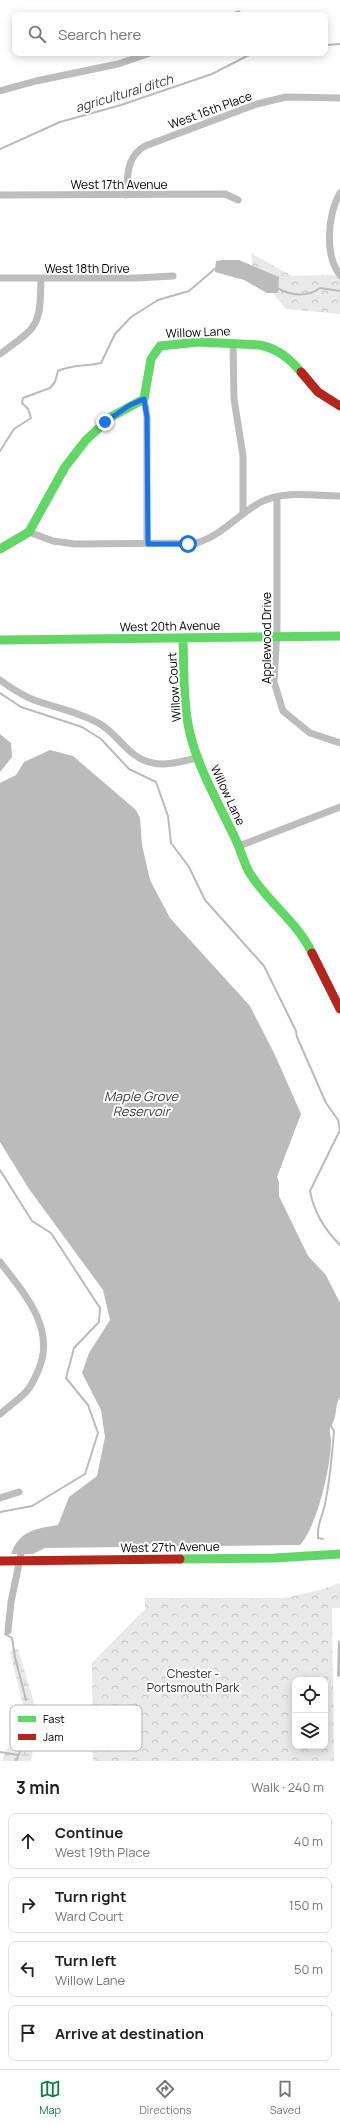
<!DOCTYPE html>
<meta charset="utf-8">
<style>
:root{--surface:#fff;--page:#f6f6f6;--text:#222;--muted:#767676;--line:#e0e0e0;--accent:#0b8043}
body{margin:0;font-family:Manrope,sans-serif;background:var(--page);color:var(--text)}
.controls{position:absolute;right:12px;bottom:12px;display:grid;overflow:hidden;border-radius:8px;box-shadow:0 2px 10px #0003}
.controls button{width:36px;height:36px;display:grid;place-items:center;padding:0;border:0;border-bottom:1px solid var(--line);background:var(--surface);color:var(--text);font:20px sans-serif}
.stop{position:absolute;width:12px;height:12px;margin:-9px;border:3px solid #1a73e8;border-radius:50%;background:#fff}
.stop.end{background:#1a73e8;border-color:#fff;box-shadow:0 1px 4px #0008}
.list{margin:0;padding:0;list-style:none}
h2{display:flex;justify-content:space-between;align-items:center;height:52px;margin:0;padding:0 16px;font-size:17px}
h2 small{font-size:13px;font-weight:400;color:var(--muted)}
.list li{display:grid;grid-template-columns:26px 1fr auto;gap:12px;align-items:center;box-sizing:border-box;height:56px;margin:0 8px 8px;padding:0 8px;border:1px solid var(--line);border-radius:8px}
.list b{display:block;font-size:15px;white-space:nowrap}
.list p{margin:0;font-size:13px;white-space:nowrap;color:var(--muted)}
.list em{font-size:13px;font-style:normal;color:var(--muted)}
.icon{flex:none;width:22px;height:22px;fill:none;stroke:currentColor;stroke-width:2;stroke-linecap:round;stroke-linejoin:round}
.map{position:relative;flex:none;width:340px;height:1761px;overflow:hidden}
.search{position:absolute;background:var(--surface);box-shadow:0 2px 10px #0003;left:12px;right:12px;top:12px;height:44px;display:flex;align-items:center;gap:10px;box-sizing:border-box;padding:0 14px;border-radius:8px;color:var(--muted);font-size:15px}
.sheet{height:308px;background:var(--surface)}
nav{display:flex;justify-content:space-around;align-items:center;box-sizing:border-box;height:56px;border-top:1px solid var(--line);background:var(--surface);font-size:11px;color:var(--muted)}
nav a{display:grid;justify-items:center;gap:2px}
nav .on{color:var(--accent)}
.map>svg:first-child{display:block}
.forest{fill:url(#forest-crowns);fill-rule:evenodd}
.wetland{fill:url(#wetland-marsh)}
.water{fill:#bbb}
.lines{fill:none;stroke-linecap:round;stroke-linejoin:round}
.stream{stroke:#bbb;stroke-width:2}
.canal{stroke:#bbb;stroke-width:7}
.street{stroke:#bdbdbd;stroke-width:7}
.fast{stroke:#63d668;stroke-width:9}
.jam{stroke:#b3261e;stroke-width:9}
.route{stroke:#1a73e8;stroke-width:5}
.labels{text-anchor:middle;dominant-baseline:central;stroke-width:4;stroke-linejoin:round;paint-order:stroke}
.street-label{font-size:12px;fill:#000;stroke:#fff}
.park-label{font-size:12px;fill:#2e2e2e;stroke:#fff}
.water-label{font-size:13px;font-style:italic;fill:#3f3f3f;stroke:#fff}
.key{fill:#fff;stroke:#b2b2b2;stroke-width:1}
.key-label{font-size:11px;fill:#000}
</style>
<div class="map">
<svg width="340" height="1761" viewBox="0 0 340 1761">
<defs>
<pattern id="forest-crowns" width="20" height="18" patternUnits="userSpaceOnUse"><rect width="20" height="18" fill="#e9e9e9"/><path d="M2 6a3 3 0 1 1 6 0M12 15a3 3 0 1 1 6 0" fill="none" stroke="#c6c6c6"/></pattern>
<pattern id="wetland-marsh" width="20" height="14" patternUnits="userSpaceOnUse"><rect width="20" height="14" fill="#e9e9e9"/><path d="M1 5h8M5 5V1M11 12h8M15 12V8" fill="none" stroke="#c6c6c6"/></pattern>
</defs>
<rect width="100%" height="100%" fill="#fff"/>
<path class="forest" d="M 251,253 L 292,276 L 335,275 L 340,279 L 340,314 L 286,309 L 253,269 Z
M 340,1583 L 340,1608 L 332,1608 L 334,1761 L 93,1761 L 92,1663 L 145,1609 L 145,1598 L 284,1598 L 320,1590 ZM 295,1680 L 325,1680 L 325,1746 L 295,1746 Z"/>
<path class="wetland" d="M 18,1649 L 39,1719 L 31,1761 L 2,1761 L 7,1748 L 18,1743 L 26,1718 L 10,1651 Z"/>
<path class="water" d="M 222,260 L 239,260 L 279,277 L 278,293 L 267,293 L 244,280 L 215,272 L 216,261 Z
M 0,734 L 11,743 L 12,757 L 0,772 Z
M 50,750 L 73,756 L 136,810 L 140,818 L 142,845 L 150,880 L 170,918 L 250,1006 L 275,1055 L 301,1114 L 277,1177 L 279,1182 L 279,1196 L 308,1256 L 326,1275 L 340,1303 L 340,1397 C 335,1405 337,1412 334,1420 C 333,1423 331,1426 330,1428 C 329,1432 331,1437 331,1441 C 331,1466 317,1527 300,1545 L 45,1548 L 33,1554 L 11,1554 C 20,1530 35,1529 58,1525 L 69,1497 L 97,1476 L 105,1437 L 101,1410 L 82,1373 L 89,1353 L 110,1320 L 103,1290 L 29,1189 L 0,1142 L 0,783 L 16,775 L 24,762 Z
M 338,1640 L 340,1642 L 340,1677 L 337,1676 Z"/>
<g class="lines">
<path class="stream" d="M 325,45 L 340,44
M 0,149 L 60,122 L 121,105 L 212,74 L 253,53
M 277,288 C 292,296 306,298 320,288 L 340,291
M 0,451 L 14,429 L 31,418 L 28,409 L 22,403 L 23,398 L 50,388 L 55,382 L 58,371 C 69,365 88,366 101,363 L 115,334 L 131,317 L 158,300 L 189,291 L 217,267
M 0,693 L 21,707 L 82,727 L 101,739 L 129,769 L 156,782 L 168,816 L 171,843 L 189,867 L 205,900 L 264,966 L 296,1031 L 297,1037 L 326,1103 L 338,1120 L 340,1130 L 310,1191 C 314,1213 325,1230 340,1245
M 0,1170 L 32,1221 L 51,1233 L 100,1308 L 99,1322 L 74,1348 L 66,1378 L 88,1405 L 98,1433 L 85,1474 L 32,1506 L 0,1512
M 323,1539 L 318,1538 C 317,1523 321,1521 324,1508 C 330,1483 332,1457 334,1431 L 331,1426
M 8,1631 L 5,1634 L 12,1638 L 15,1657 L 26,1700
M 0,1752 L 18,1755
M 16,1761 L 33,1722 L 27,1707"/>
<path class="canal" d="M 8,1631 L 11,1602 L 21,1554"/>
<path class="street" d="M 236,15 L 238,14
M 0,91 L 36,81 L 118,64 L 150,53
M 340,193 C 328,214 324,255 340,275
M 0,195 L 225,194 L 238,200
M 126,195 C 128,175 126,157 145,146 L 257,104 L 286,97 L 340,98
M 0,278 L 137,278 L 173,276
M 233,343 L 234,399 L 243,456 L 243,514
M 0,354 C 38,326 40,328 41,279
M 144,399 L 147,417 L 147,544
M 277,497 L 277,630 L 274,682 L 283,711 L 310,733 L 340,743
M 29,532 L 53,541 L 75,544 L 196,543 C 222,536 238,514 261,502 C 285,490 314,496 340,496
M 0,680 C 11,688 21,695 34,700 C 56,708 80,712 100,724 C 119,735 129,759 153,763 C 168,766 183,761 197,758
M 239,846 L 340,807
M 0,1262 C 24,1293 57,1329 38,1371 C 35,1378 31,1387 26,1392 C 18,1400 8,1407 0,1414
M 0,1498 L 19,1492"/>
<path class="fast" d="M 0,549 L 29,532 L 65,467 L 86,440 L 111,417 L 144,399 L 151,359 L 160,346 L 199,342 L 260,345 C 278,349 289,358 301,372
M 183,639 C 184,667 183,696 188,724 C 195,763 217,800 234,836 C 240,847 243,861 249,872 C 267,902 296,920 312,953
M 0,640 L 340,636
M 180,1559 L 275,1558 L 340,1554"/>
<path class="jam" d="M 301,372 L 318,392 L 340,406
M 312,953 L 340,1009
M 0,1561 L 180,1559"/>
</g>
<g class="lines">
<path class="route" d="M 105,422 L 130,405 L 144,399 L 147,417 L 148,544 L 188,544"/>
</g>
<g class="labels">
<g class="street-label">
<text transform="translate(210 110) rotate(-20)">West 16th Place</text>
<text x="119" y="184">West 17th Avenue</text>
<text x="87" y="268">West 18th Drive</text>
<text transform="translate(198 332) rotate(-2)">Willow Lane</text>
<text transform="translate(170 626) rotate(-1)">West 20th Avenue</text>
<text transform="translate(266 638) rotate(-90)">Applewood Drive</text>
<text transform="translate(174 687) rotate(-94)">Willow Court</text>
<text transform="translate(228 795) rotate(65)">Willow Lane</text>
<text transform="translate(170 1547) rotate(-1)">West 27th Avenue</text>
</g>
<g class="park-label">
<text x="193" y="1673">Chester -<tspan x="193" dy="14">Portsmouth Park</tspan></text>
</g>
<g class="water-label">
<text transform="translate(124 93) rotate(-17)">agricultural ditch</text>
<text x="141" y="1096">Maple Grove<tspan x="141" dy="15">Reservoir</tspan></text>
</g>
</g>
<rect x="10" y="1705" width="132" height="46" rx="6" class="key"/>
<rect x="18" y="1716" width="18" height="6" fill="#63d668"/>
<rect x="18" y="1734" width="18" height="6" fill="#b3261e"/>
<g class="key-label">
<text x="43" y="1723">Fast</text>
<text x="43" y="1741">Jam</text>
</g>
</svg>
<div class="controls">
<button><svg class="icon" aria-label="locate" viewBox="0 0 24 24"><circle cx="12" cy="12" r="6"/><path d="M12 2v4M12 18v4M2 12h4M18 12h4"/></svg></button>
<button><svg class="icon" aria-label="layers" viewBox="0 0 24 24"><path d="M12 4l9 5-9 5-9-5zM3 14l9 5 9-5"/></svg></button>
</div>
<div class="stop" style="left:188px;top:544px"></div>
<div class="stop end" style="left:105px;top:422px"></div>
<div class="search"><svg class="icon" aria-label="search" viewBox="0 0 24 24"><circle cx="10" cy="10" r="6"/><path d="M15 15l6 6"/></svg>Search here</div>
</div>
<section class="sheet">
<h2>3 min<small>Walk · 240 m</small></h2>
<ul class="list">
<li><svg class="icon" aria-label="ahead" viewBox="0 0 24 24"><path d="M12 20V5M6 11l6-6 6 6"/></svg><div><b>Continue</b><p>West 19th Place</p></div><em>40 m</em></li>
<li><svg class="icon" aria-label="right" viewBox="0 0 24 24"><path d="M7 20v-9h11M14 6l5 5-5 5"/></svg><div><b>Turn right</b><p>Ward Court</p></div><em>150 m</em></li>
<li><svg class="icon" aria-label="left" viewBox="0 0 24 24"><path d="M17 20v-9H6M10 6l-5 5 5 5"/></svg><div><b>Turn left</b><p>Willow Lane</p></div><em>50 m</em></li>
<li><svg class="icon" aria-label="arrive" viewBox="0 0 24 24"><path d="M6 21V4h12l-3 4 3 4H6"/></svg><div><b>Arrive at destination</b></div></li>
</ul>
</section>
<nav>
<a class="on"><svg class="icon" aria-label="map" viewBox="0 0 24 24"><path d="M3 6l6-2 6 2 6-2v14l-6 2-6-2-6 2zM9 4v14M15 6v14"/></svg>Map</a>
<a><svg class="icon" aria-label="directions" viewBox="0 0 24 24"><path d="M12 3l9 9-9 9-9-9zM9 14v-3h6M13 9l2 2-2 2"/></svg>Directions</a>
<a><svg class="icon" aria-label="saved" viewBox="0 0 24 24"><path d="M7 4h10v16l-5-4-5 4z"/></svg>Saved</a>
</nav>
